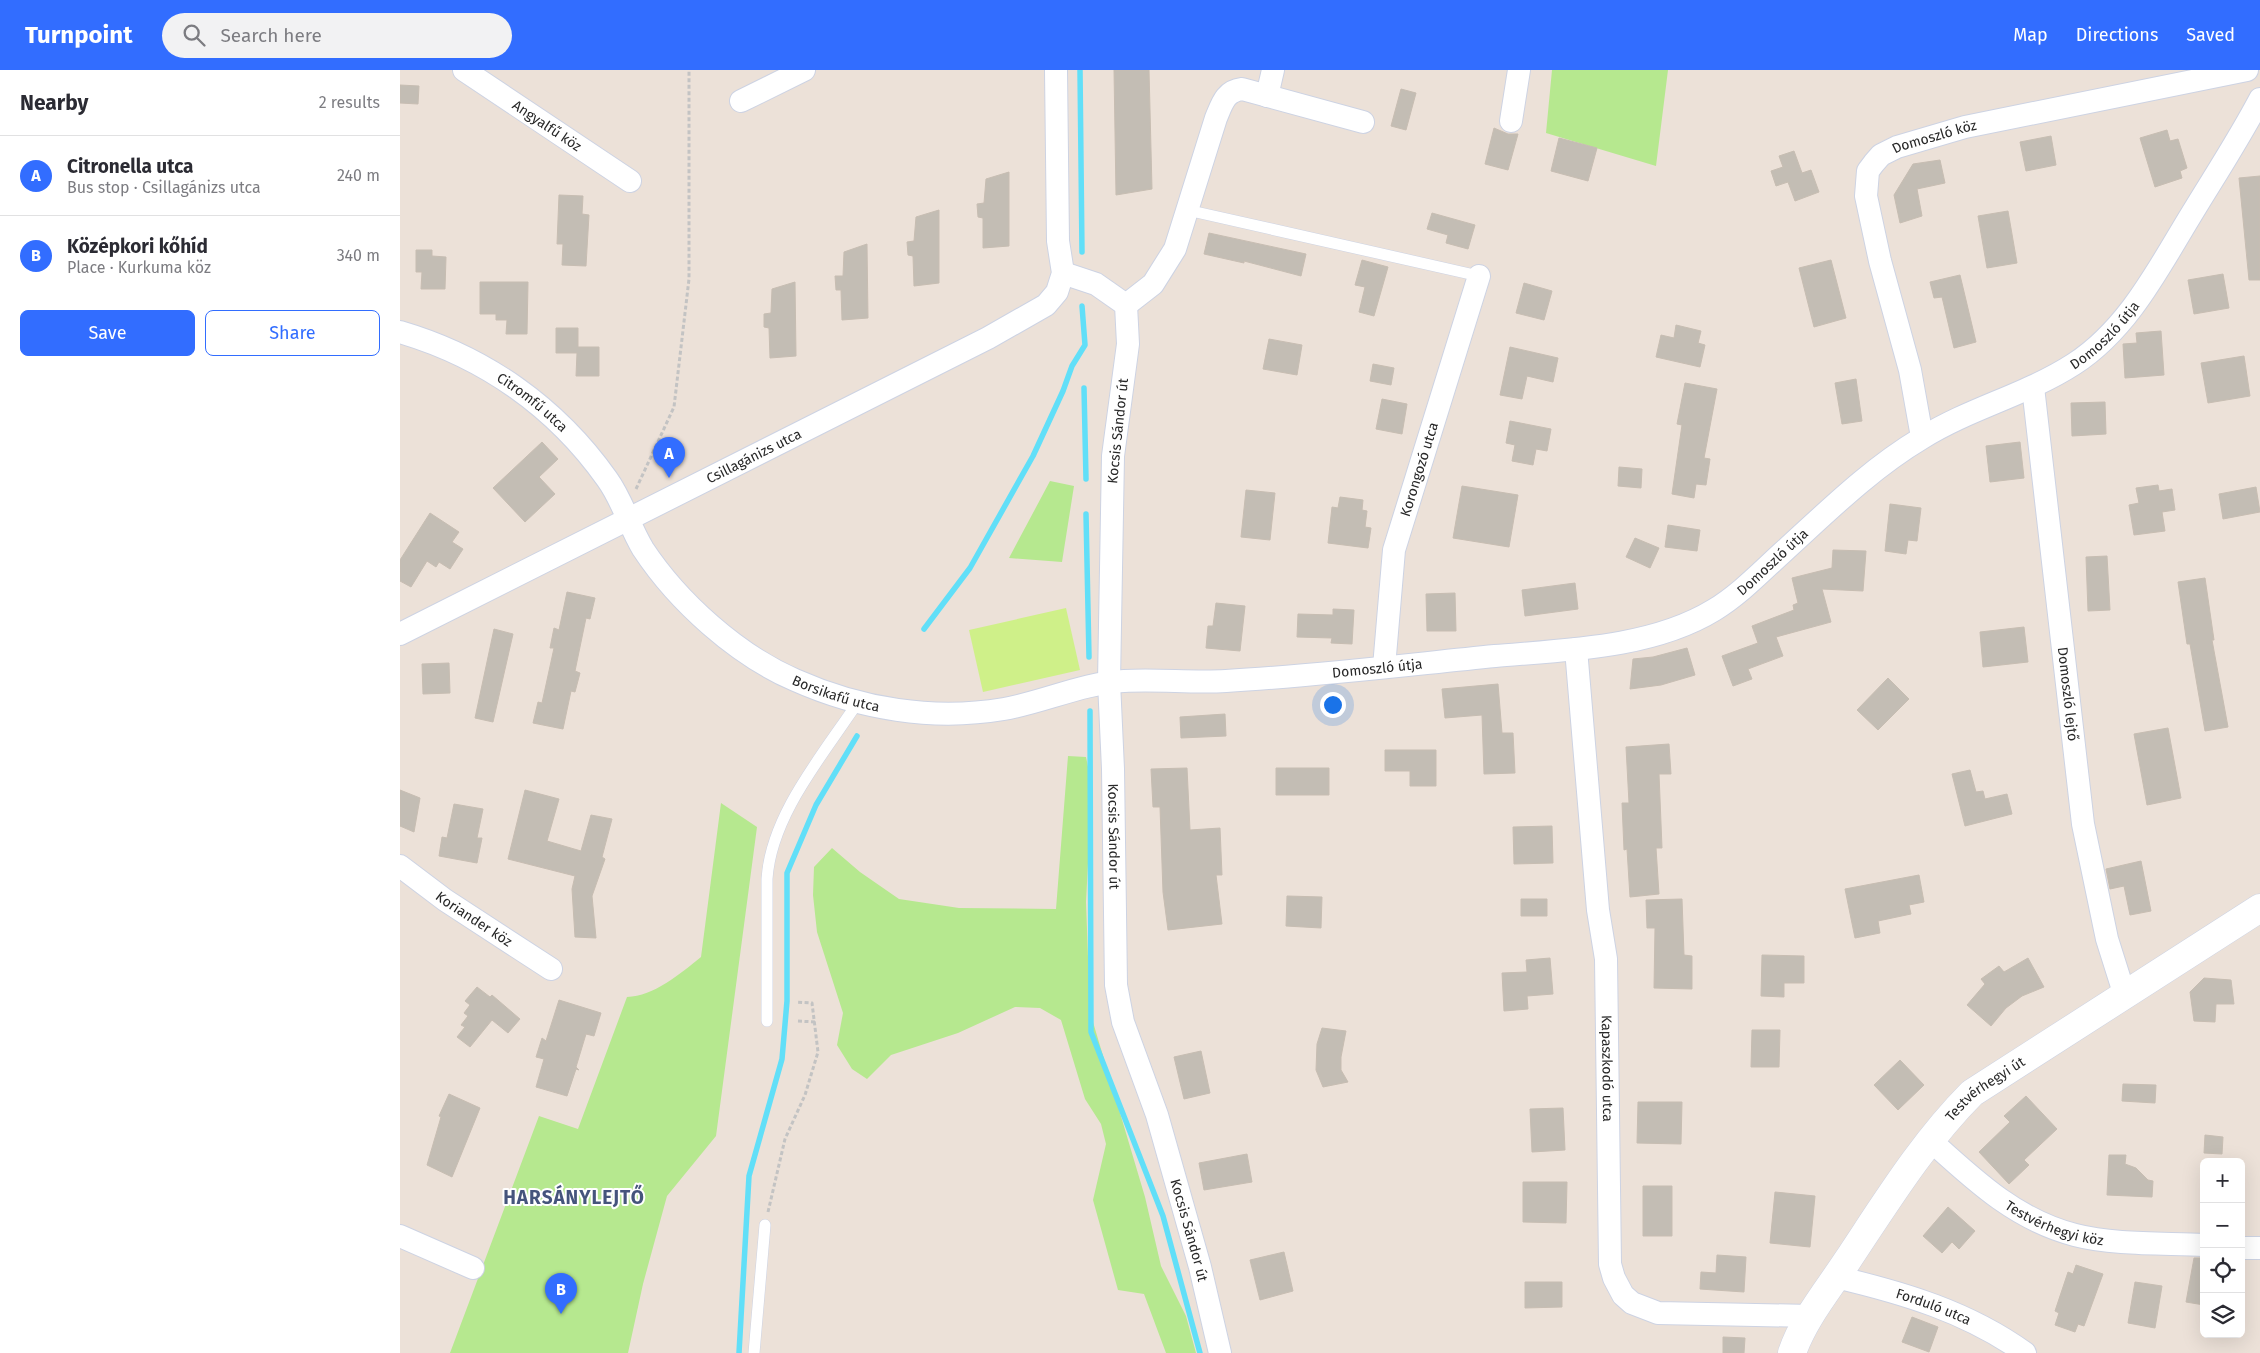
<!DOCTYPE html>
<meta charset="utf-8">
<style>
:root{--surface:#fff;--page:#f2f2f3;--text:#2b2b33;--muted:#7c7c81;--line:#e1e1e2;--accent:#326dff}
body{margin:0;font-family:"Fira Sans",sans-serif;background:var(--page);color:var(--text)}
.controls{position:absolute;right:15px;bottom:15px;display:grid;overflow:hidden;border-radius:8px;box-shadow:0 5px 20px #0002}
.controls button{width:45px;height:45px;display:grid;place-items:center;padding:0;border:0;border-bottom:1px solid var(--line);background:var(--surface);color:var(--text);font:25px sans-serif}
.you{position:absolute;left:932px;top:634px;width:18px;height:18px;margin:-12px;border:4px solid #fff;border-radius:50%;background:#1a73e8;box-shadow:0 0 0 8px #1a73e833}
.badge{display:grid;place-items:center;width:32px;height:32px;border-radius:50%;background:var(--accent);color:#fff;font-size:16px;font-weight:700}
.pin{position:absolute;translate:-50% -41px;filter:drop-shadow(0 1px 2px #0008)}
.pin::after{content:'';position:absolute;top:26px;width:18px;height:15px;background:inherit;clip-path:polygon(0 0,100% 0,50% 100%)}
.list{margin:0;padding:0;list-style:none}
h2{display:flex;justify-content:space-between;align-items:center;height:65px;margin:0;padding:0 20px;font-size:21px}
h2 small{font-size:16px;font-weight:400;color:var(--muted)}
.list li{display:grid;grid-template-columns:32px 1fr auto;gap:15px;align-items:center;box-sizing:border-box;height:80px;padding:0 20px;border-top:1px solid var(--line)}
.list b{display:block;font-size:19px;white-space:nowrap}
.list p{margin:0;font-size:16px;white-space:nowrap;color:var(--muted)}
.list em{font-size:16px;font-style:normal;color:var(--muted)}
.actions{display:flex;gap:10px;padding:15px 20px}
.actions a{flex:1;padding:11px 0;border:1px solid var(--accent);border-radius:8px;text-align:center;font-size:18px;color:var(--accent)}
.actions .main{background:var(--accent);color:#fff}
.icon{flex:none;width:28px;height:28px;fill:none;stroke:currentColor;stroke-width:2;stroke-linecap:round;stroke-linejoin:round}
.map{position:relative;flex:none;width:1860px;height:1283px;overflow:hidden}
header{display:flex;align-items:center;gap:30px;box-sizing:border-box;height:70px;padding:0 25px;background:var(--accent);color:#fff}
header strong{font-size:24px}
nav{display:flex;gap:28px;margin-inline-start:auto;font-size:18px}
.search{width:350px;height:45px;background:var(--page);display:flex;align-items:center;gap:12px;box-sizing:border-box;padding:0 18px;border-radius:28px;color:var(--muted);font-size:19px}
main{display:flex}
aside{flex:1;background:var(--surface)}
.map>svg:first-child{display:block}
.green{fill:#b6e88f}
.pitch{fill:#cff089}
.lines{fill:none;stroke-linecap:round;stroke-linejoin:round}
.stream{stroke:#61dff8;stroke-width:5.5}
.building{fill:#c3bdb4;stroke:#c7bdb2}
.lane-casing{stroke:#cdd3e3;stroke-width:12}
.street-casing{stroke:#cdd3e3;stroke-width:24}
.secondary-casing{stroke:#cdd3e3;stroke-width:29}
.path{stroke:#c3c3c3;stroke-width:3;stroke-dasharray:4 2.5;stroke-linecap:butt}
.lane{stroke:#fff;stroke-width:11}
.street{stroke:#fff;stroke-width:22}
.secondary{stroke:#fff;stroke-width:28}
.labels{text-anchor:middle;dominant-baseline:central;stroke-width:4;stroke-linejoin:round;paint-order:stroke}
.street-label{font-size:14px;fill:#282828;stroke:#fff}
.district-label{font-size:19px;font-weight:bold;letter-spacing:1px;fill:#45547c;stroke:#fff}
</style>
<header>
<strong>Turnpoint</strong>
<div class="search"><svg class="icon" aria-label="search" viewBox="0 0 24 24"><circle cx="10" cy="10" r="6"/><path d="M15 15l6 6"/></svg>Search here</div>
<nav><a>Map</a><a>Directions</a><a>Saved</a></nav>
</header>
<main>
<aside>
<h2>Nearby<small>2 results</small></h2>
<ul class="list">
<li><span class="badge">A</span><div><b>Citronella utca</b><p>Bus stop · Csillagánizs utca</p></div><em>240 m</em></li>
<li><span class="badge">B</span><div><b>Középkori kőhíd</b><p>Place · Kurkuma köz</p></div><em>340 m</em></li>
</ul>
<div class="actions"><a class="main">Save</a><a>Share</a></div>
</aside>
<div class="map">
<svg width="1860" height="1283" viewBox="0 0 1860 1283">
<rect width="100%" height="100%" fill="#ece1d8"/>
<path class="green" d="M 1152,0 L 1268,0 L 1256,96 L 1146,63 Z
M 650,411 L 674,416 L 662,492 L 609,488 Z
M 668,686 L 686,687 L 692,716 L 686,832 L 690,942 L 745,1127 L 761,1196 L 786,1246 L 796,1283 L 766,1283 L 744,1224 L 718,1220 L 693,1130 L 706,1074 L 701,1054 L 685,1029 L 661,950 L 640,938 L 615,937 L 558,963 L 491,985 L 467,1009 L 452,999 L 437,975 L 443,943 L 417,862 L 413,825 L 414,797 L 432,778 L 460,802 L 499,829 L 559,838 L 656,839 Z
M 321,733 L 357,757 L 316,1066 L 267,1126 L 243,1214 L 228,1283 L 50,1283 L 139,1046 L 178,1059 L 227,927 C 254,926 280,904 301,887 Z"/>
<path class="pitch" d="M 666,538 L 680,600 L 583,622 L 569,560 Z"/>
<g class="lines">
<path class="stream" d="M 680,0 L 682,182
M 684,318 L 686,409
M 686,444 L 689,587
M 524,559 L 570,498 L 633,386 L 663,321 L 672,296 L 685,275 L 682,236
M 690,641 L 691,962 L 763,1146 L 800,1283
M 339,1283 L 349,1106 L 382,989 L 387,931 L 387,803 L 416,735 L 457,666"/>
</g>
<path class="building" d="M 714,0 L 749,0 L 752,119 L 716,125 Z
M 0,15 L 19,16 L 18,34 L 0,33 Z
M 1001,19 L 1016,23 L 1006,60 L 991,56 Z
M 1094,58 L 1108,64 L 1118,64 L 1108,100 L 1085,94 Z
M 1767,60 L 1770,71 L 1778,69 L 1787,98 L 1780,101 L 1782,108 L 1755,117 L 1740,68 Z
M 1651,66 L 1656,95 L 1626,101 L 1620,72 Z
M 1159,68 L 1197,78 L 1188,111 L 1151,101 Z
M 1394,81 L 1402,103 L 1411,100 L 1419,122 L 1395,131 L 1388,112 L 1376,116 L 1371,101 L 1383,97 L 1379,86 Z
M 1540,90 L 1545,113 L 1517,119 L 1522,146 L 1500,153 L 1494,125 L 1513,94 Z
M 609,102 L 609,176 L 583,178 L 583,148 L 578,147 L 577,134 L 584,133 L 586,109 Z
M 1860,106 L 1860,210 L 1849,210 L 1839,108 Z
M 159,125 L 183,126 L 182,144 L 189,145 L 186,196 L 162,195 L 163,174 L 157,174 Z
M 539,140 L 539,213 L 514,216 L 513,186 L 508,185 L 507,172 L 514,171 L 516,147 Z
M 1608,141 L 1617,193 L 1587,198 L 1578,146 Z
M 1032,143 L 1075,155 L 1068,179 L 1046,173 L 1048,165 L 1027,159 Z
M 809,163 L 906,184 L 901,206 L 844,191 L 844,193 L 804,184 Z
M 467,174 L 468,248 L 442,250 L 441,220 L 436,220 L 435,206 L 443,206 L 444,182 Z
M 16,180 L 32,180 L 32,186 L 46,187 L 45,219 L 21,219 L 22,202 L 16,202 Z
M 962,190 L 988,197 L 974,246 L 959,242 L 965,217 L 955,215 Z
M 1431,190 L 1446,248 L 1414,257 L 1399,198 Z
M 1823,204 L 1829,238 L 1794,244 L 1788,210 Z
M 1560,205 L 1576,272 L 1554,278 L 1542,227 L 1534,228 L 1530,212 Z
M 80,212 L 128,212 L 127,264 L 106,264 L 107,250 L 96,250 L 96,244 L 80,244 Z
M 395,212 L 396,286 L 370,288 L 369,258 L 364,257 L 364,244 L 371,243 L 372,219 Z
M 1124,213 L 1152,221 L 1144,250 L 1116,243 Z
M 1276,255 L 1301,261 L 1298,273 L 1305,275 L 1300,297 L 1256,287 L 1261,265 L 1274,268 Z
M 156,258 L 178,258 L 178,277 L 199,277 L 199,306 L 176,306 L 177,283 L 156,283 Z
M 1761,261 L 1764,305 L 1725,308 L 1723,274 L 1737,273 L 1736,263 Z
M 869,269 L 902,275 L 897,305 L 863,299 Z
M 1110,277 L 1158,288 L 1153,312 L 1127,306 L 1122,329 L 1100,325 Z
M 1844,286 L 1850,326 L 1808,333 L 1801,293 Z
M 973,294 L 994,298 L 991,315 L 970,311 Z
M 1456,309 L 1462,351 L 1442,354 L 1435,313 Z
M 1285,313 L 1317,319 L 1304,388 L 1310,389 L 1306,415 L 1296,414 L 1294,428 L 1272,424 L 1282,355 L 1277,354 Z
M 982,329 L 1007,334 L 1002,364 L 976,359 Z
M 1705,332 L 1706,364 L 1672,366 L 1671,333 Z
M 1110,351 L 1151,359 L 1147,381 L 1136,379 L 1133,395 L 1112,391 L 1115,375 L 1106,373 Z
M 142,372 L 158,389 L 139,407 L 155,424 L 125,452 L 93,418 Z
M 1620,372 L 1624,408 L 1590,412 L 1586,376 Z
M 1219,397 L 1242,399 L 1241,418 L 1218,416 Z
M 1758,415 L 1759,421 L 1772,419 L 1775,440 L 1762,442 L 1765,461 L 1734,465 L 1729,435 L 1739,433 L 1736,418 Z
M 1062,416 L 1118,425 L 1109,477 L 1053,468 Z
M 1856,417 L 1860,442 L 1823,449 L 1819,424 Z
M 846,420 L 875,423 L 870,470 L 841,467 Z
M 940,427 L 963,430 L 962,440 L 967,441 L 965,457 L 971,458 L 968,478 L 928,473 L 932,437 L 938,438 Z
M 1490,434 L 1521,438 L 1517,471 L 1508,470 L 1506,484 L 1485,481 Z
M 30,443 L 59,462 L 52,472 L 63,479 L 50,499 L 39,492 L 36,497 L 27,491 L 11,517 L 0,511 L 0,490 Z
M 1268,455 L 1300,460 L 1297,481 L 1265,477 Z
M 1235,468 L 1259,478 L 1250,498 L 1226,487 Z
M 1433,480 L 1466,481 L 1463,521 L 1422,519 L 1431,552 L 1376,567 L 1383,586 L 1348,599 L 1352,609 L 1333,616 L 1322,586 L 1358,573 L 1352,556 L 1394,540 L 1393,535 L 1398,533 L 1392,508 L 1432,498 Z
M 1707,486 L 1710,540 L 1688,541 L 1686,487 Z
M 1805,508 L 1814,570 L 1812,570 L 1828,657 L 1805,661 L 1790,574 L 1787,574 L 1778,512 Z
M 1175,513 L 1178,539 L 1125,546 L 1122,520 Z
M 167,522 L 195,528 L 190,549 L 186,548 L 175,601 L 180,603 L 175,622 L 171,621 L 163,659 L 133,653 L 138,632 L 142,633 L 154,578 L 150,578 L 154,558 L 159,560 Z
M 1055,523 L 1056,561 L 1027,561 L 1026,524 Z
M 816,533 L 845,536 L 840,581 L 806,578 L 808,556 L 813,556 Z
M 933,539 L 954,540 L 952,574 L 931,573 L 932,568 L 897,567 L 898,544 L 933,545 Z
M 1624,557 L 1628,592 L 1583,597 L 1580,562 Z
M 94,559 L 113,564 L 93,652 L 75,648 Z
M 1287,578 L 1295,605 L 1261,615 L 1230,619 L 1233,589 L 1253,587 Z
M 49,593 L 50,623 L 23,624 L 22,594 Z
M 1488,608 L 1509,629 L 1478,660 L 1457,640 Z
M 1098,614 L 1102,663 L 1113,663 L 1115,703 L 1084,704 L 1082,645 L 1045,648 L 1042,619 Z
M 825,644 L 826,666 L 781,668 L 780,647 Z
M 1768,658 L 1781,728 L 1747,735 L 1734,664 Z
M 1269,674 L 1271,704 L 1259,704 L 1262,778 L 1256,778 L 1259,824 L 1230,827 L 1227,779 L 1224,780 L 1222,733 L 1229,733 L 1226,677 Z
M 985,680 L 1036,680 L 1036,716 L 1010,716 L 1010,701 L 985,701 Z
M 787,698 L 790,760 L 820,758 L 822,805 L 816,805 L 822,854 L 768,860 L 763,822 L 760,737 L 753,737 L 751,699 Z
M 876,698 L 929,698 L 929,725 L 876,725 Z
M 1570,700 L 1576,722 L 1583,721 L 1585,729 L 1607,724 L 1612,744 L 1565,756 L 1552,704 Z
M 0,720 L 20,728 L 14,762 L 0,756 Z
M 125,720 L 159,729 L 147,771 L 181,781 L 191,745 L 212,749 L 202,787 L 205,789 L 192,826 L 196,868 L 175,867 L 172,819 L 175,806 L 108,789 Z
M 54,734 L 83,739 L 77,768 L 82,768 L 77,793 L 39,786 L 42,767 L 47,768 Z
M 1152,756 L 1153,793 L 1114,794 L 1113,757 Z
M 1741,791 L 1751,841 L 1730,845 L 1724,816 L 1710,819 L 1706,799 Z
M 1519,805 L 1524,832 L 1509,835 L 1511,844 L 1478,851 L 1480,863 L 1455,868 L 1445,819 Z
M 887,826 L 922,827 L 921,858 L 886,856 Z
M 1121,829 L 1147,829 L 1147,846 L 1121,846 Z
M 1282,829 L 1284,885 L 1292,886 L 1292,919 L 1254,918 L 1255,858 L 1247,858 L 1246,830 Z
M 1362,885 L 1404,886 L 1404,913 L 1384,913 L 1384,927 L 1361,926 Z
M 1150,888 L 1153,924 L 1127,926 L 1128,939 L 1104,941 L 1102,903 L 1127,902 L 1126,890 Z
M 1628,888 L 1644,917 L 1622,926 L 1606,938 L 1591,956 L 1567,935 L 1585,914 L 1581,909 L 1599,896 L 1604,902 Z
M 1804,908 L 1831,910 L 1834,934 L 1816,934 L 1815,952 L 1794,951 L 1790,922 Z
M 77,917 L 90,927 L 92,925 L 120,949 L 108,963 L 92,950 L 70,977 L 57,967 L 65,957 L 61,955 L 68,946 L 64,943 L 70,935 L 65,931 Z
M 159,930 L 201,943 L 194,966 L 186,964 L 176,997 L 179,1000 L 176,999 L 167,1026 L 136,1017 L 144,989 L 136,987 L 142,968 L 146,971 Z
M 922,958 L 946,961 L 941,987 L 941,1000 L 948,1012 L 923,1017 L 916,1000 L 917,974 Z
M 1352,960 L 1380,960 L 1379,997 L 1351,997 Z
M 801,981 L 810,1023 L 784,1029 L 774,987 Z
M 1500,990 L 1524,1015 L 1498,1040 L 1474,1015 Z
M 1723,1014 L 1756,1015 L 1755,1033 L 1722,1031 Z
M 49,1024 L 80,1038 L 52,1107 L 27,1095 L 41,1047 L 39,1046 Z
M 1626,1026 L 1657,1059 L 1624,1090 L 1629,1095 L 1609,1114 L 1579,1082 L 1610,1052 L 1604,1046 Z
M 1238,1032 L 1282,1032 L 1281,1074 L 1237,1073 Z
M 1163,1038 L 1165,1080 L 1132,1082 L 1130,1039 Z
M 1805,1065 L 1823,1067 L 1822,1084 L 1804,1083 Z
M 847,1084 L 852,1112 L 804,1120 L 799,1093 Z
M 1709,1085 L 1726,1085 L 1725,1094 L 1736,1098 L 1748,1110 L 1753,1111 L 1752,1127 L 1707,1125 Z
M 1123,1112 L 1167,1112 L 1166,1153 L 1123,1152 Z
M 1243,1116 L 1272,1116 L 1272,1166 L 1243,1166 Z
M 1375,1122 L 1415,1126 L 1410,1177 L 1370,1173 Z
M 1548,1137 L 1575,1161 L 1559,1179 L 1552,1172 L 1542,1183 L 1523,1166 Z
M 884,1182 L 893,1221 L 860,1230 L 850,1190 Z
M 1317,1185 L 1346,1187 L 1344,1222 L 1300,1219 L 1301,1202 L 1316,1203 Z
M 1794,1188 L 1804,1188 L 1804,1235 L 1786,1232 Z
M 1676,1195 L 1703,1204 L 1684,1256 L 1678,1254 L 1675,1262 L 1655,1255 L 1659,1243 L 1655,1241 L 1668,1202 L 1673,1204 Z
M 1125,1212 L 1162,1212 L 1162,1237 L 1125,1238 Z
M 1735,1212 L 1762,1216 L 1755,1258 L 1728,1253 Z
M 1512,1247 L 1538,1257 L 1529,1282 L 1502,1272 Z
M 1323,1267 L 1345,1268 L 1344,1283 L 1323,1283 Z"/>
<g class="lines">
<g class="lane-casing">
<path id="lane" d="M 787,140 L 1079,206
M 367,951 L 367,809 C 371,745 423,685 458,632
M 354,1283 L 365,1155"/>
</g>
<g class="street-casing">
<g id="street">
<path id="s1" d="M 64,0 L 230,111"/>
<path d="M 867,26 L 873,0"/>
<path d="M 341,31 L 404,0"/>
<path d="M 1111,51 L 1119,0"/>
<path id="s2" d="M 663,203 L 696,214 L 726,235 L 728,274 L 713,386 L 709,612 L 713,699 L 716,915 L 723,952 L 757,1045 L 800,1197 L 820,1283"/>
<path d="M 726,235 L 753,214 L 775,179 L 816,48 C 822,34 825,21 842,19 L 963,52"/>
<path id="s3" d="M 0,262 C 85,287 156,337 207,409 C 223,431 229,456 243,479 C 278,532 337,585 395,610 C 460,639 533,651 604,639 C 644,632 683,613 724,611 C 758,609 792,613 826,611 C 915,606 1005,595 1095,586 C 1165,580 1252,578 1314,540 C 1339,525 1361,502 1383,482 C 1427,442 1470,399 1522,368 C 1570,338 1626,325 1674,294 C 1728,259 1758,199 1791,145 C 1814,107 1839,69 1860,29"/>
<path id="s4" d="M 1633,317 L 1683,754 L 1707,869 L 1725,926"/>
<path id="s5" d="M 1522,367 L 1510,300 L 1480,191 L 1466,126 L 1468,101 L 1474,93 L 1481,85 L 1497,77 L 1565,57 L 1847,0"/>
<path id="s6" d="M 0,564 L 588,268 L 646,235 L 657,222 L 663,203 L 658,171 L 656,0"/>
<path id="s7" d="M 1176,579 L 1198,840 L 1206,889 L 1210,1194 L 1214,1208 L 1223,1225 L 1232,1233 L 1258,1243 L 1411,1246"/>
<path id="s8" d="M 984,597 L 994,480 L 1079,206"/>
<path id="s9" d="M 0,796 L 45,830 L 151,899"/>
<path id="s10" d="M 1530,1070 C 1574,1110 1616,1150 1675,1165 C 1713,1175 1764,1173 1804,1175"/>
<path d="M 0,1166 L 73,1198"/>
<path d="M 1841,1178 L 1860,1178"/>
<path id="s11" d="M 1436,1207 C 1504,1223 1568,1242 1625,1283"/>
</g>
</g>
<g class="secondary-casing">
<g id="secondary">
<path id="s12" d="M 1392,1283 C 1403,1250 1428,1220 1447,1191 C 1485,1134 1523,1072 1572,1023 L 1860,838"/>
</g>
</g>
<path class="path" d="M 236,419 L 274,337 L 289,209 L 289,0
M 398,951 L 415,952
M 368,1142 L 385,1069 L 405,1025 L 418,982 L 412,933 L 396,932"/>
<use href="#lane" class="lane"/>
<use href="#street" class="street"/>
<use href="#secondary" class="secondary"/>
</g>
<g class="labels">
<g class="street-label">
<text stroke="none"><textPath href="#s1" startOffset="100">Angyalfű köz</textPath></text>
<text stroke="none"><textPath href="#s5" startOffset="350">Domoszló köz</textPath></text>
<text stroke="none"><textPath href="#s3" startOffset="1958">Domoszló útja</textPath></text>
<text stroke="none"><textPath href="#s3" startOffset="151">Citromfű utca</textPath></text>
<text transform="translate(718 361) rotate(-84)">Kocsis Sándor út</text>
<text stroke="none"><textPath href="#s6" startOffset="396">Csillagánizs utca</textPath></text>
<text stroke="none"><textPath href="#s8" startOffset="202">Korongozó utca</textPath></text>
<text stroke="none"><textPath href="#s3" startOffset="1552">Domoszló útja</textPath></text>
<text stroke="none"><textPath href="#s3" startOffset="1132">Domoszló útja</textPath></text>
<text stroke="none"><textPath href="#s3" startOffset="584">Borsikafű utca</textPath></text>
<text stroke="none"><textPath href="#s4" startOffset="309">Domoszló lejtő</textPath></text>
<text stroke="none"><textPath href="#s2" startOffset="604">Kocsis Sándor út</textPath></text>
<text stroke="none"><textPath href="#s9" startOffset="91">Koriander köz</textPath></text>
<text stroke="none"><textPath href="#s7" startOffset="421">Kapaszkodó utca</textPath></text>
<text stroke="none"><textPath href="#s12" startOffset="330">Testvérhegyi út</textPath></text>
<text stroke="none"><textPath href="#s10" startOffset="152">Testvérhegyi köz</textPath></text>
<text stroke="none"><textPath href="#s2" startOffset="1009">Kocsis Sándor út</textPath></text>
<text stroke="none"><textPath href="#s11" startOffset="102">Forduló utca</textPath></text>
</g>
<g class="district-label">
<text x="174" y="1127">HARSÁNYLEJTŐ</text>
</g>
</g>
</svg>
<div class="controls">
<button>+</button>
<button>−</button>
<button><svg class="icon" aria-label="locate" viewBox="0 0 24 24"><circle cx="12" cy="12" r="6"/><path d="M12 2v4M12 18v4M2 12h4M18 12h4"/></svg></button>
<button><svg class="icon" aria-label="layers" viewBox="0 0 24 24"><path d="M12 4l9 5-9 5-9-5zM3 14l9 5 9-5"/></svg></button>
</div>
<div class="you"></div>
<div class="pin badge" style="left:269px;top:408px">A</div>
<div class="pin badge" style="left:161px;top:1244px">B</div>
</div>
</main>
